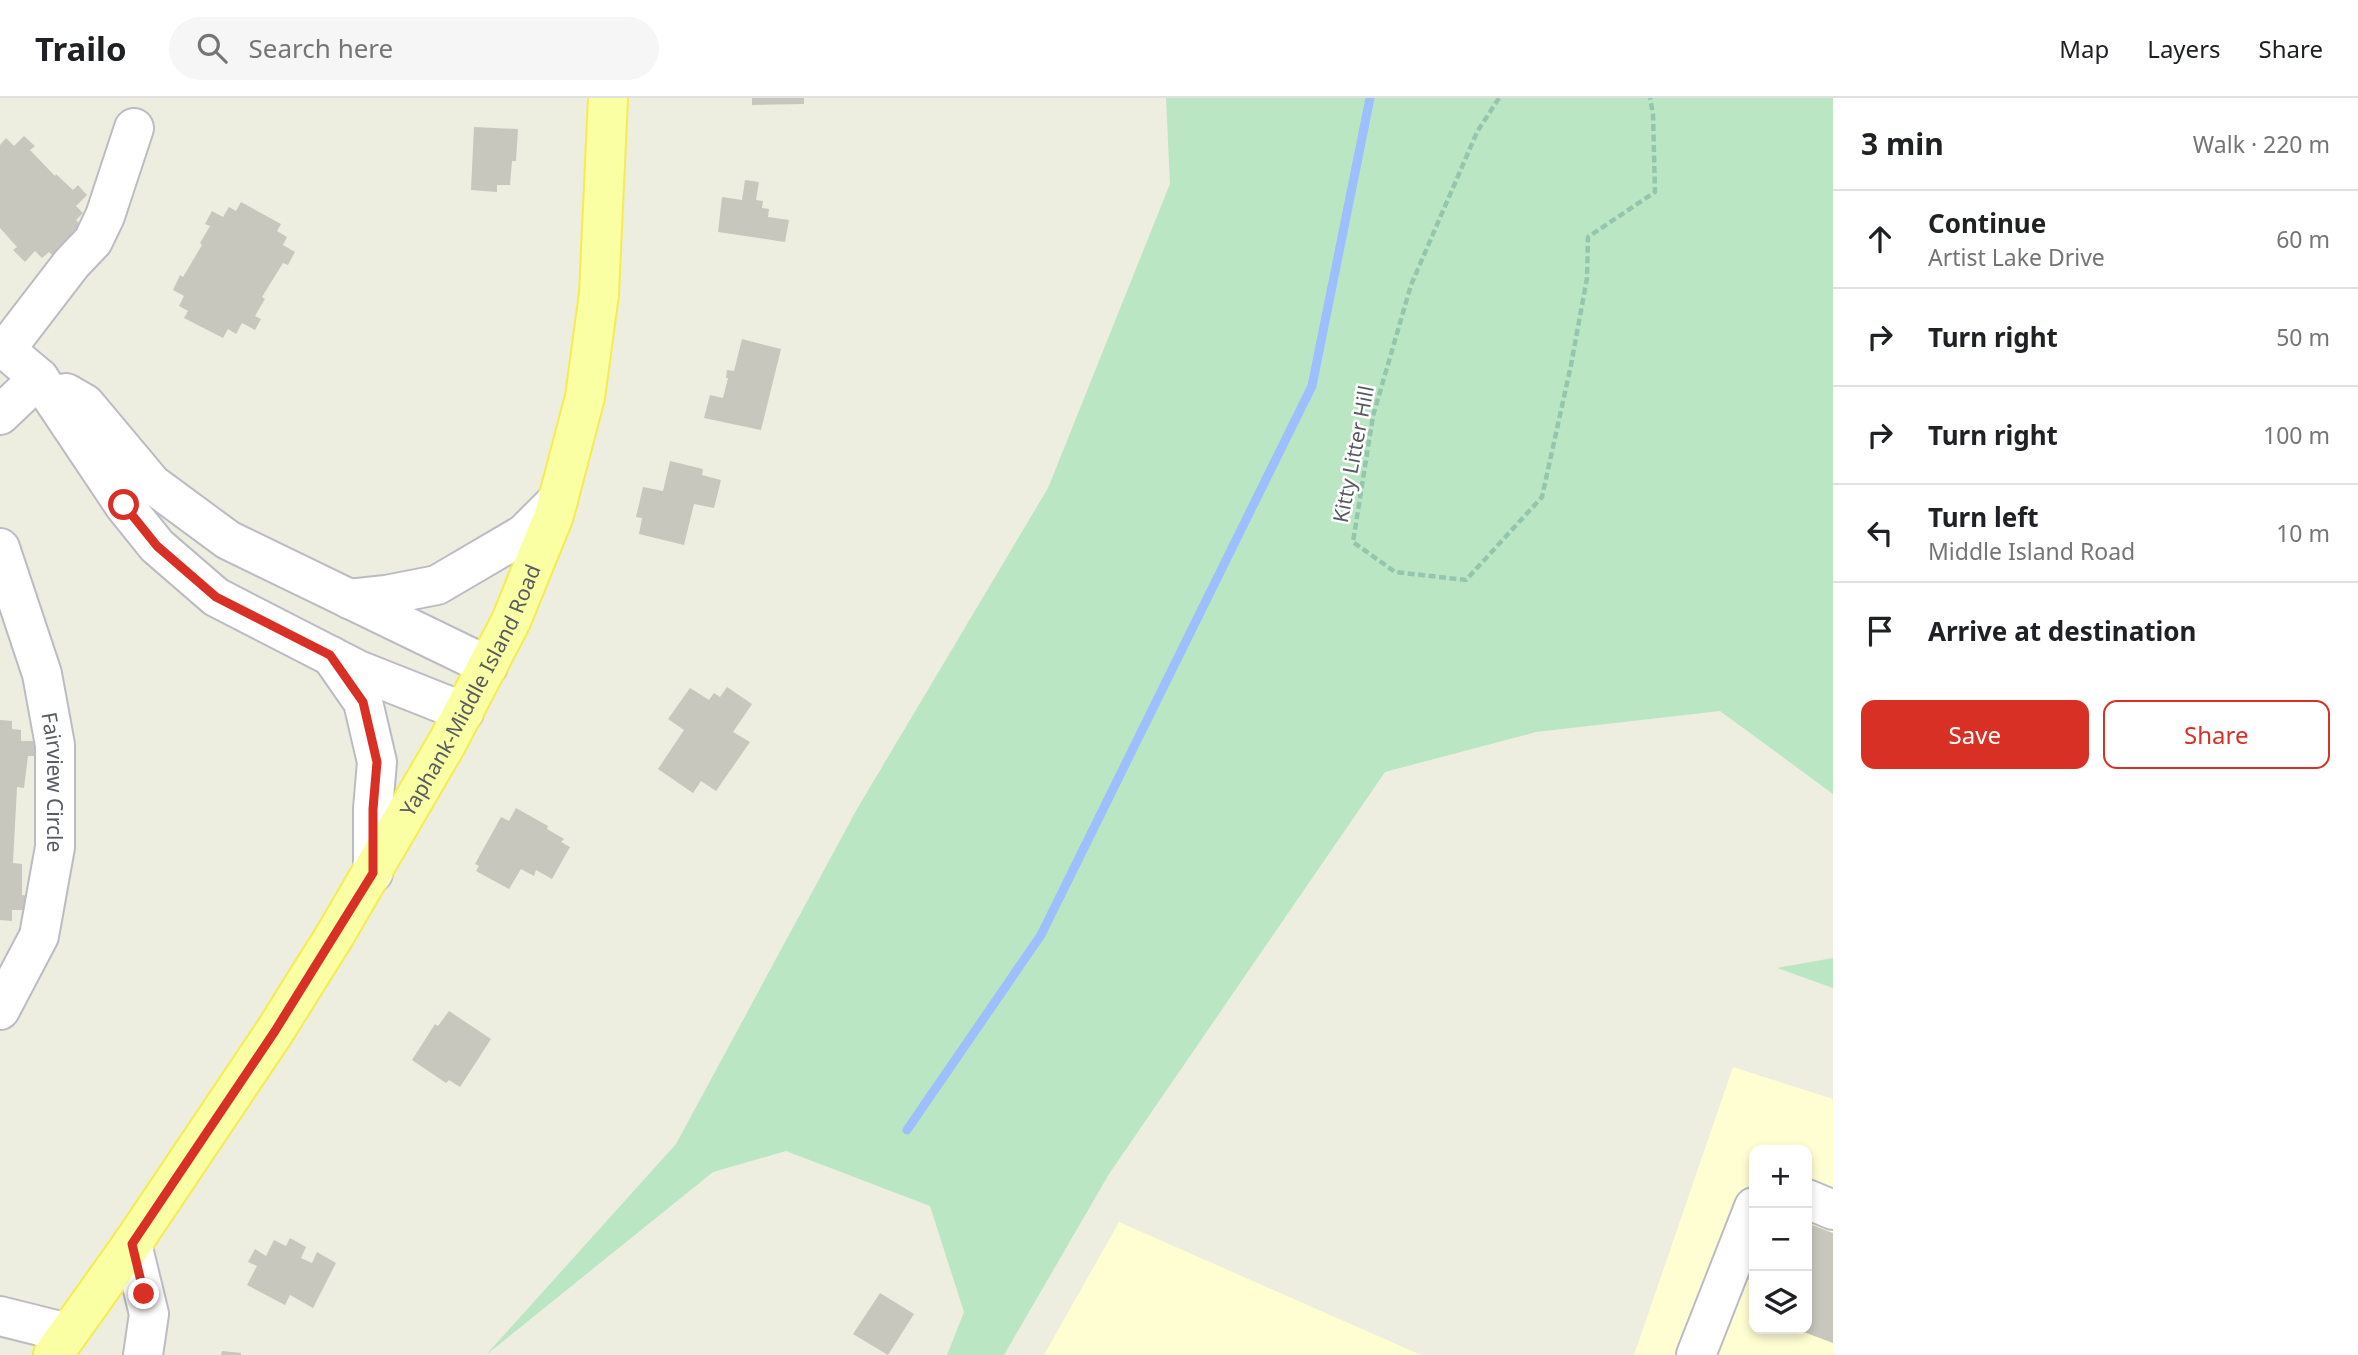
<!DOCTYPE html>
<meta charset="utf-8">
<style>
:root{--surface:#fff;--page:#f6f6f6;--text:#202124;--muted:#757577;--line:#e0e0e0;--accent:#d93025}
body{margin:0;font-family:"Noto Sans",sans-serif;background:var(--page);color:var(--text)}
.controls{position:absolute;right:21px;bottom:21px;display:grid;overflow:hidden;border-radius:14px;box-shadow:0 4px 10px #0003}
.controls button{width:63px;height:63px;display:grid;place-items:center;padding:0;border:0;border-bottom:2px solid var(--line);background:var(--surface);color:var(--text);font:35px sans-serif}
.stop{position:absolute;width:21px;height:21px;margin:-16px;border:5px solid #d93025;border-radius:50%;background:#fff}
.stop.end{background:#d93025;border-color:#fff;box-shadow:0 2px 7px #0008}
.list{margin:0;padding:0;list-style:none}
h2{display:flex;justify-content:space-between;align-items:center;height:91px;margin:0;padding:0 28px;font-size:30px}
h2 small{font-size:23px;font-weight:400;color:var(--muted)}
.list li{display:grid;grid-template-columns:46px 1fr auto;gap:21px;align-items:center;box-sizing:border-box;height:98px;padding:0 28px;border-top:2px solid var(--line)}
.list b{display:block;font-size:26px;white-space:nowrap}
.list p{margin:0;font-size:23px;white-space:nowrap;color:var(--muted)}
.list em{font-size:23px;font-style:normal;color:var(--muted)}
.actions{display:flex;gap:14px;padding:21px 28px}
.actions a{flex:1;padding:16px 0;border:2px solid var(--accent);border-radius:14px;text-align:center;font-size:24px;color:var(--accent)}
.actions .main{background:var(--accent);color:#fff}
.icon{flex:none;width:38px;height:38px;fill:none;stroke:currentColor;stroke-width:2;stroke-linecap:round;stroke-linejoin:round}
.map{position:relative;flex:none;width:1833px;height:1257px;overflow:hidden}
header{display:flex;align-items:center;gap:42px;box-sizing:border-box;height:98px;padding:0 35px;background:var(--surface);border-bottom:2px solid var(--line)}
header strong{font-size:33px}
nav{display:flex;gap:38px;margin-inline-start:auto;font-size:24px}
.search{width:490px;height:63px;background:var(--page);display:flex;align-items:center;gap:18px;box-sizing:border-box;padding:0 24px;border-radius:38px;color:var(--muted);font-size:26px}
main{display:flex}
aside{flex:1;background:var(--surface)}
.map>svg:first-child{display:block}
.commercial{fill:#fffed3;fill-rule:evenodd}
.green{fill:#bbe6c4}
.lines{fill:none;stroke-linecap:round;stroke-linejoin:round}
.stream{stroke:#9ebfff;stroke-width:9}
.building{fill:#c8c7bd}
.minor-casing{stroke:#bbbcc3;stroke-width:42}
.major-casing{stroke:#f6ec50;stroke-width:42}
.path{stroke:#94c6ae;stroke-width:4.5;stroke-dasharray:7 3.5;stroke-linecap:butt}
.minor{stroke:#fff;stroke-width:38}
.major{stroke:#faffa3;stroke-width:38}
.route{stroke:#d93025;stroke-width:9}
.labels{text-anchor:middle;dominant-baseline:central;stroke-width:5;stroke-linejoin:round;paint-order:stroke}
.street-label{font-size:21px;fill:#595b62;stroke:#fff}
</style>
<header>
<strong>Trailo</strong>
<div class="search"><svg class="icon" aria-label="search" viewBox="0 0 24 24"><circle cx="10" cy="10" r="6"/><path d="M15 15l6 6"/></svg>Search here</div>
<nav><a>Map</a><a>Layers</a><a>Share</a></nav>
</header>
<main>
<div class="map">
<svg width="1833" height="1257" viewBox="0 0 1833 1257">
<rect width="100%" height="100%" fill="#edede0"/>
<path class="commercial" d="M 1733,969 L 1833,1001 L 1833,1257 L 1634,1257 ZM 1754,1052 L 1807,1052 L 1807,1231 L 1754,1231 Z
M 1119,1124 L 1421,1257 L 1044,1257 Z"/>
<path class="green" d="M 1166,0 L 1833,0 L 1833,696 L 1720,613 L 1536,634 L 1385,674 L 1109,1076 L 1004,1257 L 947,1257 L 964,1214 L 930,1108 L 786,1053 L 713,1074 L 486,1257 L 676,1046 L 857,711 L 1048,390 L 1170,86 Z
M 1833,860 L 1833,890 L 1777,870 Z"/>
<g class="lines">
<path class="stream" d="M 907,1032 L 1041,837 L 1312,288 L 1370,0"/>
</g>
<path class="building" d="M 752,0 L 804,0 L 804,6 L 752,7 Z
M 474,29 L 518,31 L 516,63 L 512,63 L 510,87 L 497,87 L 497,94 L 471,92 Z
M 24,38 L 35,48 L 30,52 L 55,78 L 56,76 L 73,92 L 78,87 L 87,97 L 76,108 L 83,115 L 76,122 L 83,129 L 54,159 L 49,154 L 42,160 L 35,153 L 25,164 L 13,152 L 17,149 L 0,130 L 0,47 L 6,40 L 14,48 Z
M 745,82 L 759,84 L 756,102 L 763,103 L 762,110 L 769,111 L 768,119 L 789,122 L 785,144 L 718,134 L 722,99 L 742,102 Z
M 241,104 L 281,126 L 277,133 L 287,139 L 283,147 L 295,154 L 288,167 L 283,165 L 262,199 L 265,201 L 255,218 L 261,221 L 255,232 L 242,225 L 236,236 L 228,231 L 223,240 L 184,220 L 188,213 L 179,208 L 184,198 L 173,192 L 180,177 L 183,179 L 202,147 L 200,145 L 210,128 L 205,126 L 212,113 L 223,119 L 229,109 L 236,113 Z
M 742,241 L 781,251 L 761,332 L 704,320 L 710,297 L 723,300 L 728,280 L 726,280 L 727,272 L 734,273 Z
M 670,363 L 703,371 L 702,377 L 721,382 L 714,410 L 694,406 L 684,447 L 639,436 L 642,420 L 636,419 L 643,389 L 663,393 Z
M 727,589 L 752,606 L 733,634 L 750,644 L 716,693 L 701,683 L 693,695 L 658,671 L 684,632 L 668,621 L 690,590 L 709,602 L 714,595 L 720,599 Z
M 0,622 L 12,623 L 12,631 L 21,632 L 21,643 L 35,643 L 34,658 L 28,658 L 24,690 L 17,689 L 13,765 L 22,766 L 22,797 L 29,798 L 28,812 L 12,812 L 12,823 L 0,822 Z
M 516,710 L 548,728 L 547,731 L 564,741 L 561,744 L 570,749 L 552,781 L 536,772 L 534,778 L 521,771 L 509,791 L 476,773 L 479,768 L 475,766 L 501,719 L 509,723 Z
M 449,913 L 491,941 L 460,989 L 449,982 L 446,985 L 412,962 L 435,926 L 438,928 Z
M 1807,1125 L 1833,1135 L 1833,1245 L 1801,1233 L 1807,1231 L 1807,1219 L 1812,1206 L 1807,1204 Z
M 290,1140 L 306,1149 L 301,1160 L 312,1165 L 317,1154 L 336,1165 L 313,1210 L 290,1197 L 285,1207 L 247,1187 L 257,1168 L 248,1164 L 255,1151 L 266,1158 L 274,1142 L 286,1148 Z
M 1754,1158 L 1754,1184 L 1745,1180 Z
M 880,1195 L 914,1216 L 888,1257 L 853,1236 Z
M 222,1253 L 241,1255 L 241,1257 L 221,1257 Z"/>
<g class="lines">
<g class="minor-casing">
<g id="minor">
<path d="M 0,247 L 39,280 L 124,407 L 157,448 L 216,499 L 358,572 L 464,614"/>
<path d="M 6,251 L 72,165 L 93,143 L 105,118 L 134,30"/>
<path d="M 66,295 L 85,306 L 152,386 L 228,442 L 488,568"/>
<path d="M 0,317 L 39,280"/>
<path id="s1" d="M 0,450 L 42,576 L 55,647 L 55,749 L 39,838 L 0,912"/>
<path d="M 349,501 L 386,497 L 437,487 L 524,436 L 558,402"/>
<path d="M 331,558 L 363,604 L 377,664 L 373,711 L 373,775"/>
<path d="M 1807,1101 L 1833,1112"/>
<path d="M 132,1146 L 149,1216 L 143,1257"/>
<path d="M 0,1218 L 68,1235"/>
<path d="M 1696,1257 L 1754,1109"/>
</g>
</g>
<g class="major-casing">
<g id="major">
<path id="s2" d="M 53,1257 L 132,1146 L 275,933 L 335,837 L 447,645 L 511,523 L 554,417 L 585,299 L 599,196 L 608,0"/>
</g>
</g>
<path class="path" d="M 1499,0 L 1477,34 L 1411,187 L 1373,318 L 1353,444 L 1395,474 L 1466,482 L 1542,399 L 1571,267 L 1587,180 L 1588,139 L 1655,94 L 1653,16 L 1650,0"/>
<use href="#minor" class="minor"/>
<use href="#major" class="major"/>
</g>
<g class="lines">
<path class="route" d="M 124,407 L 157,448 L 216,499 L 330,557 L 363,604 L 377,664 L 373,711 L 373,775 L 275,933 L 132,1146 L 144,1196"/>
</g>
<g class="labels">
<g class="street-label">
<text transform="translate(1353 356) rotate(-79)">Kitty Litter Hill</text>
<text stroke="none"><textPath href="#s2" startOffset="786">Yaphank-Middle Island Road</textPath></text>
<text stroke="none"><textPath href="#s1" startOffset="242">Fairview Circle</textPath></text>
</g>
</g>
</svg>
<div class="controls">
<button>+</button>
<button>−</button>
<button><svg class="icon" aria-label="layers" viewBox="0 0 24 24"><path d="M12 4l9 5-9 5-9-5zM3 14l9 5 9-5"/></svg></button>
</div>
<div class="stop" style="left:124px;top:407px"></div>
<div class="stop end" style="left:144px;top:1196px"></div>
</div>
<aside>
<h2>3 min<small>Walk · 220 m</small></h2>
<ul class="list">
<li><svg class="icon" aria-label="ahead" viewBox="0 0 24 24"><path d="M12 20V5M6 11l6-6 6 6"/></svg><div><b>Continue</b><p>Artist Lake Drive</p></div><em>60 m</em></li>
<li><svg class="icon" aria-label="right" viewBox="0 0 24 24"><path d="M7 20v-9h11M14 6l5 5-5 5"/></svg><div><b>Turn right</b></div><em>50 m</em></li>
<li><svg class="icon" aria-label="right" viewBox="0 0 24 24"><path d="M7 20v-9h11M14 6l5 5-5 5"/></svg><div><b>Turn right</b></div><em>100 m</em></li>
<li><svg class="icon" aria-label="left" viewBox="0 0 24 24"><path d="M17 20v-9H6M10 6l-5 5 5 5"/></svg><div><b>Turn left</b><p>Middle Island Road</p></div><em>10 m</em></li>
<li><svg class="icon" aria-label="arrive" viewBox="0 0 24 24"><path d="M6 21V4h12l-3 4 3 4H6"/></svg><div><b>Arrive at destination</b></div></li>
</ul>
<div class="actions"><a class="main">Save</a><a>Share</a></div>
</aside>
</main>
